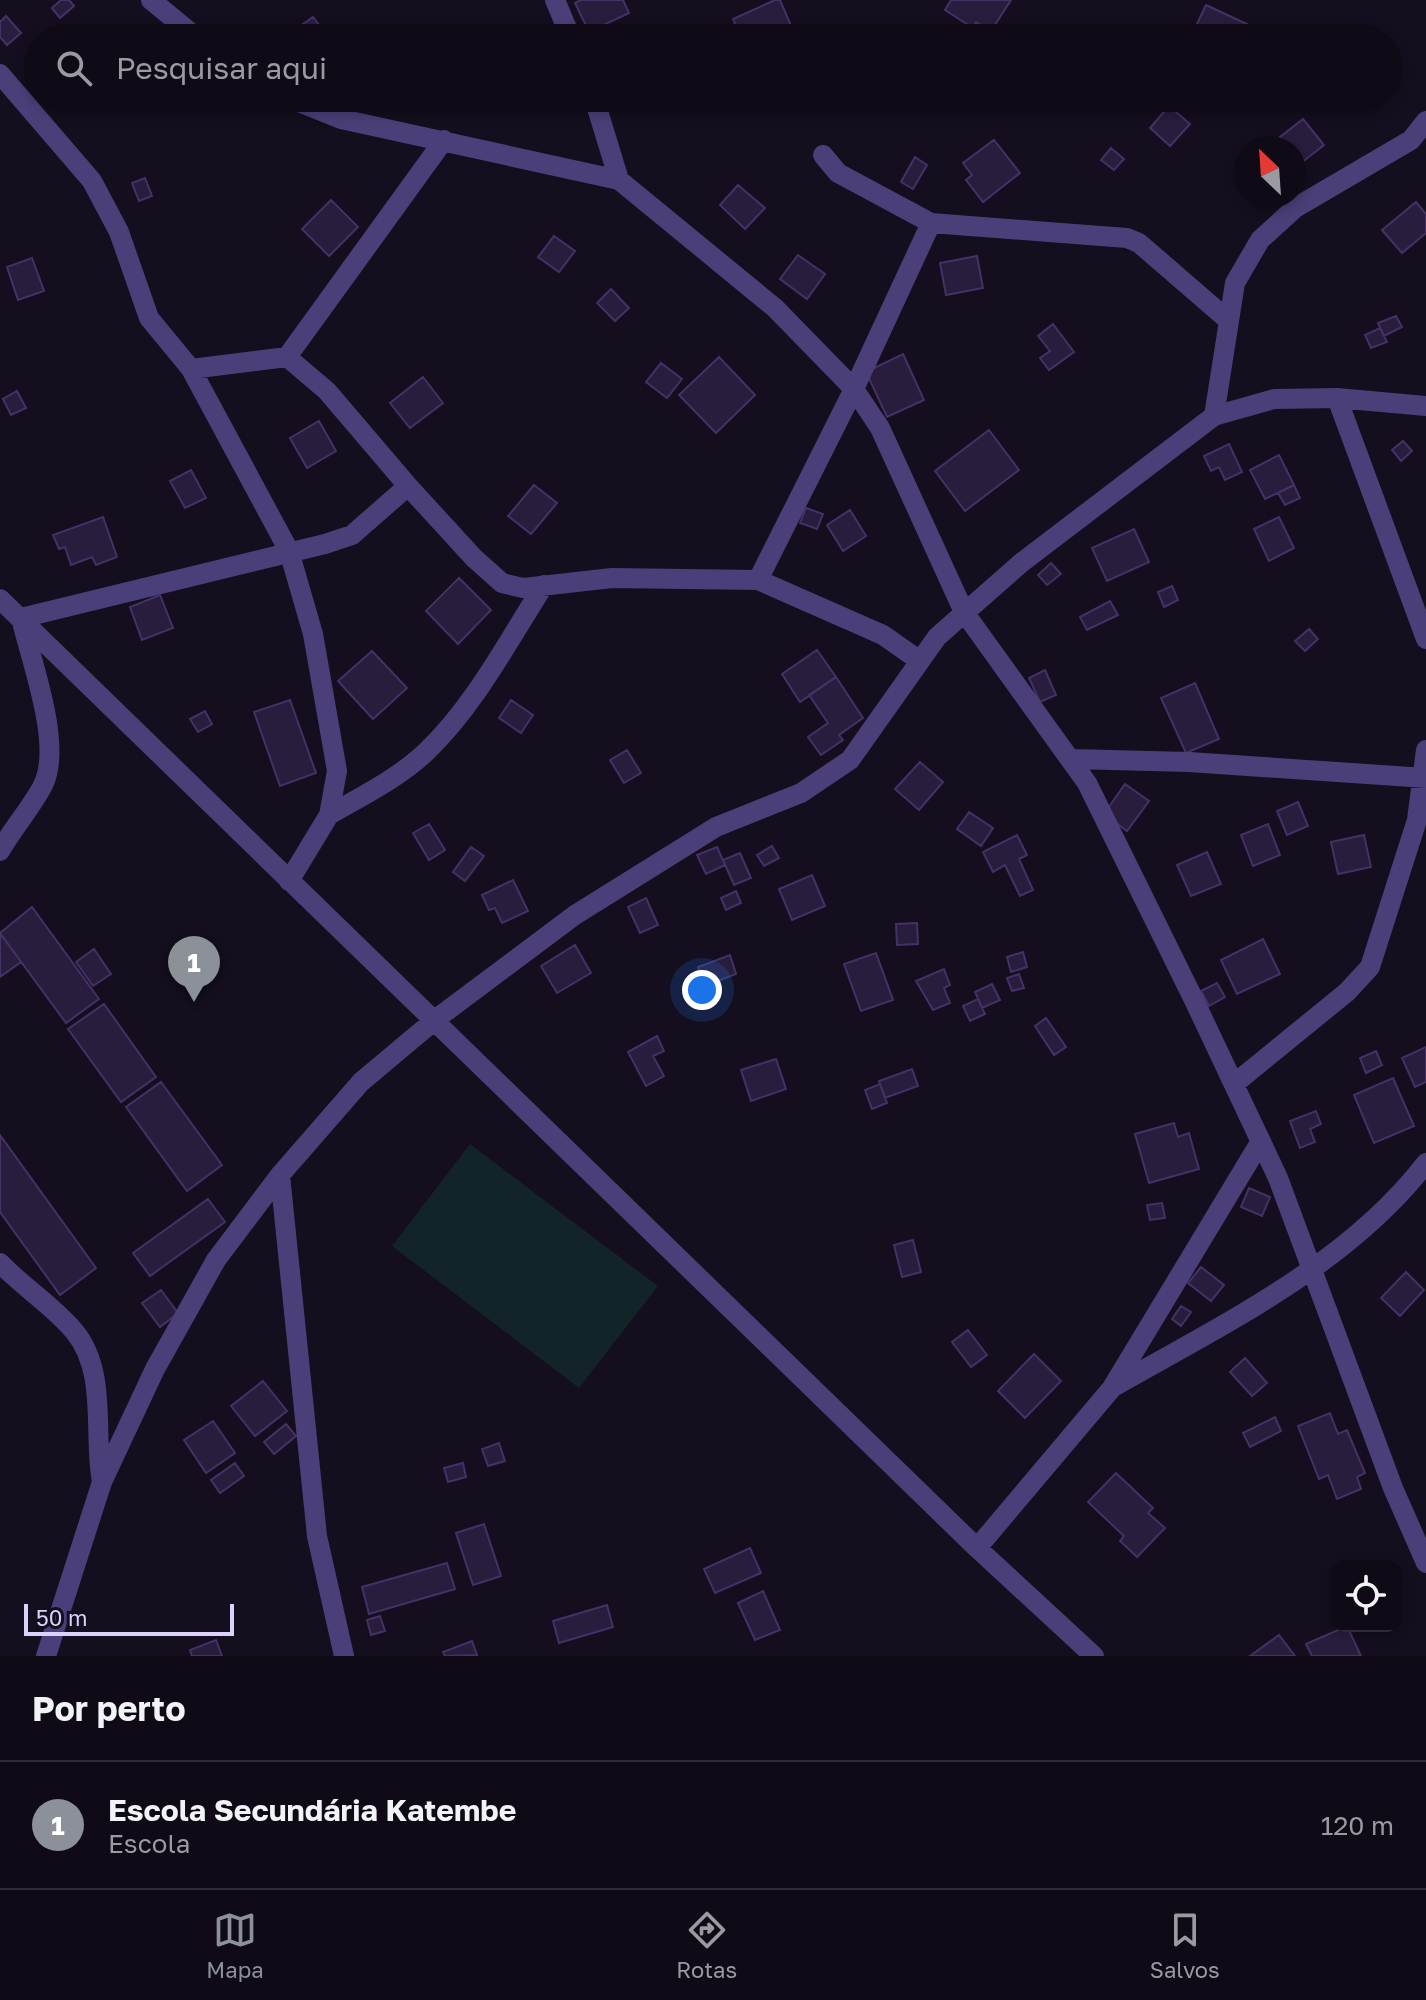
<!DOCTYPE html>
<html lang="pt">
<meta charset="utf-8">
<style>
:root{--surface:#0f0a16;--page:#1d1823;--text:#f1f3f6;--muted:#9b9aa1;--line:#2f2b35;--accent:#8c9099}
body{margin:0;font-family:"Golos Text",sans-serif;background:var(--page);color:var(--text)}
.controls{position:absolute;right:24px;bottom:24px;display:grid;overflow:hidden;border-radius:16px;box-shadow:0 4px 12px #0003}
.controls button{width:72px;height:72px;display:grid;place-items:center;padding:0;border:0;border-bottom:2px solid var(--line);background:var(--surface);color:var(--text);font:40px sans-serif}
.compass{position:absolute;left:1234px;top:136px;width:72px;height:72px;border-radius:50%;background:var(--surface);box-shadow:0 4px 12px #0003;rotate:335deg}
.scale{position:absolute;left:24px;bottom:20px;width:210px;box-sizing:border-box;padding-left:8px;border:4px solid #dcd1fa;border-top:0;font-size:22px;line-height:28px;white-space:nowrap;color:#dcd1fa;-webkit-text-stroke:6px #140e1e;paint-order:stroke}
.you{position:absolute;left:702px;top:990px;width:28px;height:28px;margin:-20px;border:6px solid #fff;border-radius:50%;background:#1a73e8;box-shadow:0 0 0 12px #1a73e833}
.badge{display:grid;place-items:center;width:52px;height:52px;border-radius:50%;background:var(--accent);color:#fff;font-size:26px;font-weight:700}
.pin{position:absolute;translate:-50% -66px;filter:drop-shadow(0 2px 4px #0008)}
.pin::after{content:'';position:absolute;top:42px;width:28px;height:24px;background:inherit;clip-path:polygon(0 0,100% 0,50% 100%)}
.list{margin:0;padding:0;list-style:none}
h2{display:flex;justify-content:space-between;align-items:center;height:104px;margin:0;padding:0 32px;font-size:34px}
h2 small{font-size:26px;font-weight:400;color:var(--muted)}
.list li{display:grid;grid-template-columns:52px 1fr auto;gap:24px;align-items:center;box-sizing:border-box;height:128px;padding:0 32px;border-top:2px solid var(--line)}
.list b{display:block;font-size:30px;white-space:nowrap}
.list p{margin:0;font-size:26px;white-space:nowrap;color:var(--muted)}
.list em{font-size:26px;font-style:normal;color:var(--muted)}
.icon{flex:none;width:44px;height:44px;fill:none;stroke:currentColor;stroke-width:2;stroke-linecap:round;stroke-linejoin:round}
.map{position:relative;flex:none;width:1426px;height:1656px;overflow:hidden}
.search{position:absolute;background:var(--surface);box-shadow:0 4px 12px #0003;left:24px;right:24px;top:24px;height:88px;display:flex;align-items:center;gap:20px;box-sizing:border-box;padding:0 28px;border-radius:44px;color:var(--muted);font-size:30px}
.sheet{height:232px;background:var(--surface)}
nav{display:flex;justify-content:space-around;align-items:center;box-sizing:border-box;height:112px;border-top:2px solid var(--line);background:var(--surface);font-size:22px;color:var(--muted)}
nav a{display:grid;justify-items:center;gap:4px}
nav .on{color:var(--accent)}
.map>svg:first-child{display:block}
.green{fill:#122427}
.building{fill:#281d3d;stroke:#443166;stroke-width:2}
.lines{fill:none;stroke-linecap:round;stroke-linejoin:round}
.minor{stroke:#4a3f78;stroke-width:20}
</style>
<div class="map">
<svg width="1426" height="1656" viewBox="0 0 1426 1656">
<rect width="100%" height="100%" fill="#140e1e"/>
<path class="green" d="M 470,1144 L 658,1286 L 579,1388 L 392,1246 Z"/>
<path class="building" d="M 61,0 L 69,0 L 74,6 L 60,18 L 52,8 Z
M 581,0 L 623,0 L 629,13 L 589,32 L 575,3 Z
M 775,0 L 780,0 L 792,28 L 769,38 L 741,38 L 733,19 Z
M 951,0 L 1011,0 L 991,31 L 976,22 L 973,28 L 945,10 Z
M 1206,5 L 1266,33 L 1264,38 L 1222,38 L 1196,26 Z
M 6,16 L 21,33 L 7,45 L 0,37 L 0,22 Z
M 313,17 L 329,38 L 284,38 Z
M 1169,106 L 1190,124 L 1170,146 L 1150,128 Z
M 1303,119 L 1324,145 L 1301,163 L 1294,148 L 1289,148 L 1280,137 Z
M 994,140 L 1020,173 L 983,202 L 966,180 L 972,175 L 963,163 Z
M 1111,148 L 1124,159 L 1114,170 L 1101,160 Z
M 915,157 L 927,165 L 913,189 L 901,182 Z
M 145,178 L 152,196 L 139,201 L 132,183 Z
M 738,185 L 765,208 L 745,229 L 720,205 Z
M 331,200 L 358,227 L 329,256 L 302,229 Z
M 1416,202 L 1426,214 L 1426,233 L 1402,253 L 1382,230 Z
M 554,236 L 575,251 L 559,272 L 538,257 Z
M 798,255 L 825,274 L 807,299 L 780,279 Z
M 977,256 L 983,288 L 946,295 L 940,263 Z
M 32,258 L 44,291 L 18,300 L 7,267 Z
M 611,289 L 629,308 L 615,321 L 597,303 Z
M 1396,316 L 1402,327 L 1384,336 L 1378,323 Z
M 1053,324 L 1074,352 L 1049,370 L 1040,358 L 1050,351 L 1038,336 Z
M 1380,328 L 1387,342 L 1371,348 L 1365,335 Z
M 903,354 L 924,400 L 887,417 L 866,372 Z
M 719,357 L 755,395 L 716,433 L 679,395 Z
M 661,363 L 682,379 L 667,398 L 646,382 Z
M 423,377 L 443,403 L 410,428 L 390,403 Z
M 17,391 L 26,408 L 11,415 L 3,399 Z
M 319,421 L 336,451 L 307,468 L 290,438 Z
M 989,430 L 1019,470 L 965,511 L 935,471 Z
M 1403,441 L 1412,451 L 1401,461 L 1392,450 Z
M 1229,444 L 1242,472 L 1225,480 L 1219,467 L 1211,471 L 1204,456 Z
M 1279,455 L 1294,485 L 1265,499 L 1250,470 Z
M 191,470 L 206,498 L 185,508 L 170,481 Z
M 534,485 L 557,503 L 531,534 L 508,516 Z
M 1294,485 L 1300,498 L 1285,505 L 1278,493 Z
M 806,508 L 823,514 L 817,529 L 800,523 Z
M 850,510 L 866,536 L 843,551 L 827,525 Z
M 103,517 L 117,557 L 96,565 L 92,557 L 71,565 L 65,547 L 59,549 L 53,535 Z
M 1279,517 L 1294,548 L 1269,561 L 1254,529 Z
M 1134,529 L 1149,562 L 1107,581 L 1092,548 Z
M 1051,563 L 1061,574 L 1047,585 L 1038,575 Z
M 459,578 L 491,610 L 458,644 L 426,611 Z
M 1172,586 L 1178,600 L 1164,607 L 1158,592 Z
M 160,595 L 173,628 L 142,640 L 130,607 Z
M 1110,601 L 1118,615 L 1087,630 L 1080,617 Z
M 1309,629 L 1318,639 L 1305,651 L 1295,641 Z
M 817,650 L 836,677 L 800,702 L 782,674 Z
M 372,651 L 407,688 L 373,719 L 338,681 Z
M 1045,670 L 1056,695 L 1040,702 L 1029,678 Z
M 836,677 L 863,718 L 839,735 L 843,740 L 821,755 L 808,737 L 828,723 L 809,695 Z
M 1195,683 L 1219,739 L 1186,753 L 1161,698 Z
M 290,700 L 316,773 L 280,786 L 254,712 Z
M 511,700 L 533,715 L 521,733 L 499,718 Z
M 205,711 L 212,724 L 198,732 L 190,719 Z
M 627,750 L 641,773 L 624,783 L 610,760 Z
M 920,762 L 943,782 L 919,810 L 895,789 Z
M 1125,784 L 1149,801 L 1127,831 L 1104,814 Z
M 1298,802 L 1308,826 L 1287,835 L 1277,811 Z
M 969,812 L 993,828 L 981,846 L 957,829 Z
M 429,824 L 445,850 L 429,860 L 413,833 Z
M 1268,824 L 1280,855 L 1253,866 L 1241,835 Z
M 1017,835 L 1027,855 L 1019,859 L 1033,890 L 1020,896 L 1005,865 L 993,872 L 983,852 Z
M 1364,835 L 1371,867 L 1338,874 L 1331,842 Z
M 772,846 L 779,858 L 764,866 L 757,855 Z
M 471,847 L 484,856 L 465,881 L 453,872 Z
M 717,847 L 725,865 L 706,874 L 697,855 Z
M 1207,852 L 1221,884 L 1191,896 L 1177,865 Z
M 740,853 L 751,878 L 734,885 L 723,860 Z
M 812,875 L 825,906 L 792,920 L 779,889 Z
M 513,880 L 528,911 L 502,923 L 495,908 L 489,910 L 482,895 Z
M 736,891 L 741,903 L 726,910 L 721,898 Z
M 646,898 L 658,925 L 640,933 L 628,907 Z
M 32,907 L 99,999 L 66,1023 L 0,933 Z
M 917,923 L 918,944 L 897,945 L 896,924 Z
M 0,933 L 21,962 L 0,977 Z
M 1263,939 L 1280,974 L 1237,994 L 1221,960 Z
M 575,945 L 591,973 L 557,993 L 541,966 Z
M 94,949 L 111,974 L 93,986 L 76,962 Z
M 1023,952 L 1027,967 L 1011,972 L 1007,957 Z
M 876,953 L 893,1000 L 861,1011 L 844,964 Z
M 730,955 L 736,974 L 705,986 L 698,967 Z
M 944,969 L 950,985 L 944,988 L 950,1003 L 933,1010 L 916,981 Z
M 1019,974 L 1024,988 L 1012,991 L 1007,978 Z
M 1217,983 L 1225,997 L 1209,1006 L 1201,991 Z
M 992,984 L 1000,1000 L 982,1008 L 975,992 Z
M 978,999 L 985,1014 L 970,1021 L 963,1006 Z
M 104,1004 L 156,1077 L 121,1102 L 68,1029 Z
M 1046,1018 L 1066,1047 L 1054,1055 L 1035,1026 Z
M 657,1036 L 664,1051 L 653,1056 L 664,1076 L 646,1086 L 628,1052 Z
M 1426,1047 L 1426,1082 L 1415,1087 L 1402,1058 Z
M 1376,1051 L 1382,1065 L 1366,1073 L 1360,1058 Z
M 776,1059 L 786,1089 L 751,1101 L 741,1070 Z
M 912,1069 L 918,1086 L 885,1098 L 879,1081 Z
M 1393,1078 L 1414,1126 L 1374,1143 L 1354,1095 Z
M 161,1082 L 222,1165 L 187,1191 L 126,1107 Z
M 880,1084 L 887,1103 L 872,1109 L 865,1090 Z
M 1316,1111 L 1321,1124 L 1310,1129 L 1315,1142 L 1300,1148 L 1290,1121 Z
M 1174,1123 L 1178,1137 L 1189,1133 L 1199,1169 L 1149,1183 L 1135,1134 Z
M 0,1135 L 96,1268 L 60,1295 L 0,1212 Z
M 1249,1188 L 1270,1197 L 1262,1216 L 1241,1207 Z
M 208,1199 L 225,1222 L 150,1276 L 133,1253 Z
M 1162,1203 L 1165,1218 L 1150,1220 L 1147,1205 Z
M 913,1240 L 921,1272 L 902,1277 L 894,1245 Z
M 1201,1267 L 1224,1285 L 1211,1301 L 1188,1283 Z
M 1406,1272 L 1424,1290 L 1400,1316 L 1381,1298 Z
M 161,1290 L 178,1313 L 160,1327 L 142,1303 Z
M 1181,1306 L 1191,1312 L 1181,1326 L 1172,1319 Z
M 968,1330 L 987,1355 L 971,1367 L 952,1342 Z
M 1034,1354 L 1061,1381 L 1025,1418 L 998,1391 Z
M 1245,1358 L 1267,1383 L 1252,1396 L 1230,1372 Z
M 263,1381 L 287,1411 L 255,1436 L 231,1406 Z
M 1330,1413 L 1338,1434 L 1347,1430 L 1365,1473 L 1357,1477 L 1361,1489 L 1337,1499 L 1328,1475 L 1319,1479 L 1298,1426 Z
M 1275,1417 L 1281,1431 L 1250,1447 L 1243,1433 Z
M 213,1421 L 235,1453 L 206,1473 L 184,1440 Z
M 286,1424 L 296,1436 L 274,1454 L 264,1442 Z
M 499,1443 L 505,1461 L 488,1466 L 482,1449 Z
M 235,1463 L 244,1476 L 220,1493 L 211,1480 Z
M 463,1463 L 466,1477 L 448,1482 L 444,1468 Z
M 1116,1473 L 1153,1508 L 1148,1513 L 1165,1528 L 1137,1557 L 1120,1541 L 1124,1536 L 1088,1502 Z
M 484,1524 L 501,1576 L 473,1585 L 456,1533 Z
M 750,1548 L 761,1573 L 715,1593 L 704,1569 Z
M 447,1563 L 455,1589 L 369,1614 L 362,1587 Z
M 763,1591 L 780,1630 L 755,1640 L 738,1603 Z
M 607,1605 L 613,1627 L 559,1643 L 553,1621 Z
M 380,1616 L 385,1631 L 371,1635 L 367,1620 Z
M 1347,1626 L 1361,1656 L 1312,1656 L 1306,1644 Z
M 1279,1635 L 1295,1656 L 1250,1656 Z
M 216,1640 L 222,1656 L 192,1656 L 190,1650 Z
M 472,1641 L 477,1655 L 445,1656 L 443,1652 Z"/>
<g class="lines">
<path class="minor" d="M 151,0 L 197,38
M 555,0 L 571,38
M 0,74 L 92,181 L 119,232 L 149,318 L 191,369 L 289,551 L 313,634 L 337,771 L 329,815 L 289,881
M 289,98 L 341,119 L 619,180 L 775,308 L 854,389 L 880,428 L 964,612 L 1087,783 L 1194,1000 L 1278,1178 L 1393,1488 L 1426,1563
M 594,98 L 619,180
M 823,155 L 838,173 L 931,223 L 1127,238 L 1139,243 L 1228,320
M 287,357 L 327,391 L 408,486 L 474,558 L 502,583 L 523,588 L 612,578 L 758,580 L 883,635 L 920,661
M 191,369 L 287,357 L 444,140
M 1337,398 L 1426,639
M 1214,416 L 1235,283 L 1260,240 L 1295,208 L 1411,140 L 1426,121
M 758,580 L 854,389 L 931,223
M 0,599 L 977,1548 L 1094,1656
M 1072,759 L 1189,762 L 1426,778
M 329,815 C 362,796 399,778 427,751 C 475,705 508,641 544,585
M 0,851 C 12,829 35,803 44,783 C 62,742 31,661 21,618 L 325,544 L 352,535 L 408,486
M 1234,1084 L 1347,992 L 1370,967 L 1417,820 L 1426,750
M 280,1175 L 317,1536 L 344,1656
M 0,1263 C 23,1287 53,1306 74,1331 C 108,1371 93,1434 102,1482
M 1115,1386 C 1225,1323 1347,1265 1426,1163
M 977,1548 L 1112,1388 L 1261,1141
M 46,1656 L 102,1482 L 155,1369 L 216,1260 L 280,1175 L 361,1082 L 436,1019 L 575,915 L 716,827 L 801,793 L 850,760 L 937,637 L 1021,563 L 1214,416 L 1274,399 L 1337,398 L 1426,406"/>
</g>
</svg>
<div class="controls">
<button><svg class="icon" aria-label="locate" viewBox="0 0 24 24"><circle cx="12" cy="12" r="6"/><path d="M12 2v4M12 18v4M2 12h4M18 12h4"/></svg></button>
</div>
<svg class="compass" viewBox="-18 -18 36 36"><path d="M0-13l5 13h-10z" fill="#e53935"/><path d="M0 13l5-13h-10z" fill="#9b9aa1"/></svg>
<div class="scale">50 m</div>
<div class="you"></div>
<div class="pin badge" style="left:194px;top:1002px">1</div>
<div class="search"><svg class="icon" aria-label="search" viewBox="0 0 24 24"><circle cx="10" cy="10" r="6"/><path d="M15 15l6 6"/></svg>Pesquisar aqui</div>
</div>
<section class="sheet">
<h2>Por perto<small></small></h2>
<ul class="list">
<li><span class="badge">1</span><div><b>Escola Secundária Katembe</b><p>Escola</p></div><em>120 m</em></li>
</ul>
</section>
<nav>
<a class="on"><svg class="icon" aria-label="map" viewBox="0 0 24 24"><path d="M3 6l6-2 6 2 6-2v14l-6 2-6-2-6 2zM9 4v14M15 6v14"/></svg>Mapa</a>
<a><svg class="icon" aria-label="directions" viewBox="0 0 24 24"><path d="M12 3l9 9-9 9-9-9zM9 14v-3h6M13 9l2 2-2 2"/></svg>Rotas</a>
<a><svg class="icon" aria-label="saved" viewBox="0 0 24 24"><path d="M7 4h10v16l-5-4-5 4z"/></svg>Salvos</a>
</nav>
